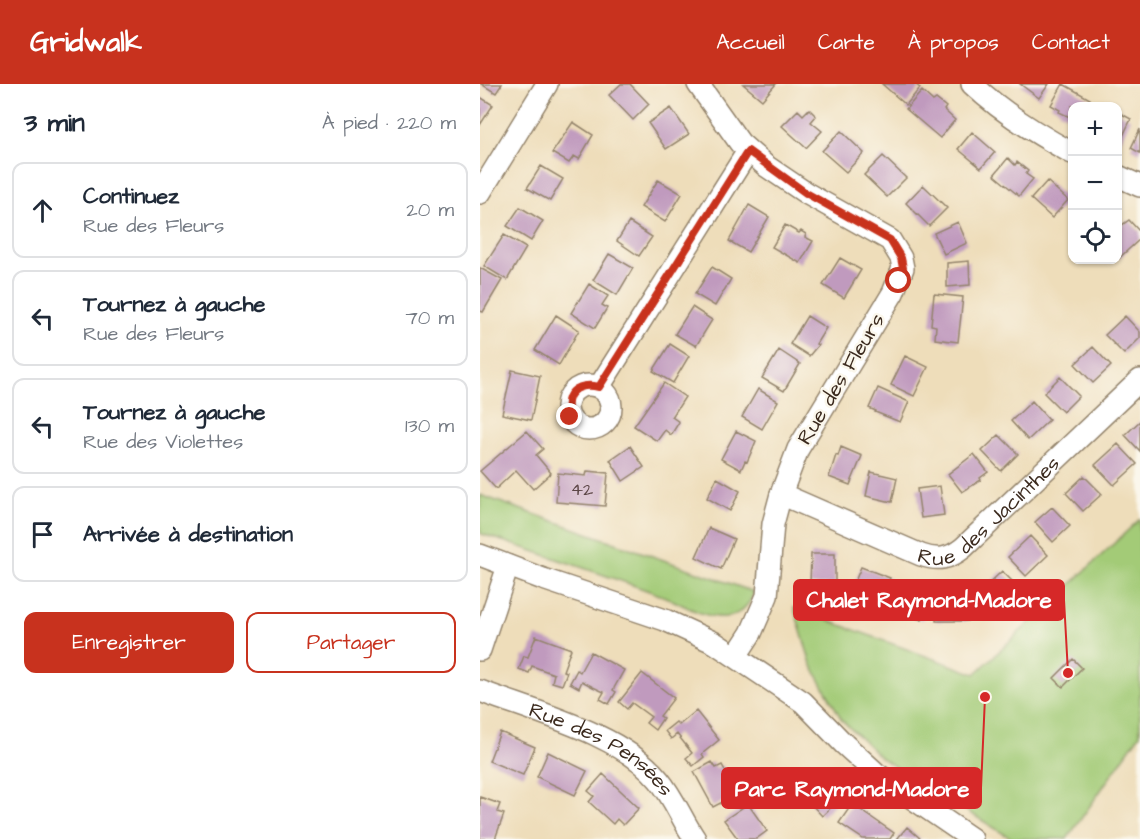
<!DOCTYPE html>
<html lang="fr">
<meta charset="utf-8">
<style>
:root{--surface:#fff;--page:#f2f2f3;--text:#1f2937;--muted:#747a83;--line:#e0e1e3;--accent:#c8321e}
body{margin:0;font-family:"Architects Daughter",sans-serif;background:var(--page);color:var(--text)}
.controls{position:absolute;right:18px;top:18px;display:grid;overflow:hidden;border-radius:12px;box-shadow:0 2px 4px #0004}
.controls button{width:54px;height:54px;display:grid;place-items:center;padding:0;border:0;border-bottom:2px solid var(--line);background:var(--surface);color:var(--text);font:30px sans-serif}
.stop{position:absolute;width:18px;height:18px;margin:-14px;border:4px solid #c8321e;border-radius:50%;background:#fff}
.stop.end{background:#c8321e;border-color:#fff;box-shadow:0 2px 6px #0008}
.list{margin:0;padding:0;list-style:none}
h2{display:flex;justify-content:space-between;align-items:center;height:78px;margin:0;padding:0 24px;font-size:26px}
h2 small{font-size:20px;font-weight:400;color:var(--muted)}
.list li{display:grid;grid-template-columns:39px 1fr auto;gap:18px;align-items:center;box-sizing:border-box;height:96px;margin:0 12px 12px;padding:0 12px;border:2px solid var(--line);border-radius:12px}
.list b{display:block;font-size:22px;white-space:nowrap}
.list p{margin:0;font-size:20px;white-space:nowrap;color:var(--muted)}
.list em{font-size:20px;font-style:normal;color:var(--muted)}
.actions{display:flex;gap:12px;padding:18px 24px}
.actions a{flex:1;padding:14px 0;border:2px solid var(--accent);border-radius:12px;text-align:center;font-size:21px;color:var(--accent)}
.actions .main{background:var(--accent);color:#fff}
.icon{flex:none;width:33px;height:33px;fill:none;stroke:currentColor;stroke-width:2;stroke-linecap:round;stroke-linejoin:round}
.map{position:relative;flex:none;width:660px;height:755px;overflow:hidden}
header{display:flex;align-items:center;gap:36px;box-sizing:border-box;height:84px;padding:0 30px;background:var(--accent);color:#fff}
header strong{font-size:28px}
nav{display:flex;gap:33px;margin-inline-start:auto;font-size:21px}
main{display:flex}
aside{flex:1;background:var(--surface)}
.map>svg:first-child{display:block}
.green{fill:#a3cb77;stroke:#6f7a4a;stroke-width:1.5}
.building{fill:#c09abe}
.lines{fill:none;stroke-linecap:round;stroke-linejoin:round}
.street-casing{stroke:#94846c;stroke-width:24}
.street{stroke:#fff;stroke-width:21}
.route{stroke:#c8321e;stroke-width:8}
.labels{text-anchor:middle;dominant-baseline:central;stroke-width:5;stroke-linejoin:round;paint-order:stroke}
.number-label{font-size:18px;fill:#5c4646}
.street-label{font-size:21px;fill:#3b2a1e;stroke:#fbf7ec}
.leader{fill:none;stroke:#d62828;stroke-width:2}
.callout-dot{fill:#d62828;stroke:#fbf7ec;stroke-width:2}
.callout{fill:#d62828;stroke:#d62828;stroke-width:2}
.callout-label{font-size:22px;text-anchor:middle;font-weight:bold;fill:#fff}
</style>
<header>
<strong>Gridwalk</strong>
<nav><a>Accueil</a><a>Carte</a><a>À propos</a><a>Contact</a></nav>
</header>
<main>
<aside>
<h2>3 min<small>À pied · 220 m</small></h2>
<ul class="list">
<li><svg class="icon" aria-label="ahead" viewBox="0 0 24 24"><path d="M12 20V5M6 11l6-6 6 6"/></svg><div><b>Continuez</b><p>Rue des Fleurs</p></div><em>20 m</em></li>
<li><svg class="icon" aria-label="left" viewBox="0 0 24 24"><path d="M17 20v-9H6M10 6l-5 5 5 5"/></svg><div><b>Tournez à gauche</b><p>Rue des Fleurs</p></div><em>70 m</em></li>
<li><svg class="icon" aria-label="left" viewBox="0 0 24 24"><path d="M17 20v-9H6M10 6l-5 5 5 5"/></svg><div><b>Tournez à gauche</b><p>Rue des Violettes</p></div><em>130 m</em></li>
<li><svg class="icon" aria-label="arrive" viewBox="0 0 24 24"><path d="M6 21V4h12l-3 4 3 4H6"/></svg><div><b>Arrivée à destination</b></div></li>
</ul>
<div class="actions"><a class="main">Enregistrer</a><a>Partager</a></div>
</aside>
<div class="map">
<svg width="660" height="755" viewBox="0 0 660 755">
<rect width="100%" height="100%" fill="#fbf7ec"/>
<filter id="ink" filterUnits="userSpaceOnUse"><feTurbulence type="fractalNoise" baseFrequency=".0167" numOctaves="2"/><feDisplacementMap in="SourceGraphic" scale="12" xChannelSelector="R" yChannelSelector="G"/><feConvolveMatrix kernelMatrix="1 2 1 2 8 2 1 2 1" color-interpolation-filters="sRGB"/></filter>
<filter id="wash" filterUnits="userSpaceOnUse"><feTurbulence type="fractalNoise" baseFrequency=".008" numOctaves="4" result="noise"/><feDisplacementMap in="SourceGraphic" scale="24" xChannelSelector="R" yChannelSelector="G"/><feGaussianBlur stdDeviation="1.35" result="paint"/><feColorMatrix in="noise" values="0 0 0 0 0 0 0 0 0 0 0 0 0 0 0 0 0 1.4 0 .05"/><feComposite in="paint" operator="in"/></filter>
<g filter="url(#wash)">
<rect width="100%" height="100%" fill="#eeddba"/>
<path class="green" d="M 0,411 L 274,508 C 270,521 259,532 245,533 C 223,535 200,518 180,511 C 121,489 61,470 2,450 L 0,449 Z
M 660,435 L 660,650 L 587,755 L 532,755 L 401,674 L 362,636 L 331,580 L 314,524 L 495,590 Z"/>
<g id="blocks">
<path class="building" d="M 1,0 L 22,0 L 16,9 Z
M 141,0 L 150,0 L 169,20 L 153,36 L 129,11 Z
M 263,0 L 296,0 L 282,16 Z
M 402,0 L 435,0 L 440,4 L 426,21 Z
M 540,0 L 569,0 L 559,14 Z
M 583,0 L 610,15 L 606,22 L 592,22 L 592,34 L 579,28 L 580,26 L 571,21 Z
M 442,7 L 453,17 L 456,15 L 466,23 L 464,26 L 475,36 L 460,54 L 426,25 Z
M 0,13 L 13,21 L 0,41 Z
M 191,24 L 209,50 L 186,65 L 168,39 Z
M 329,25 L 336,32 L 331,38 L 342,47 L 326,64 L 302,42 L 318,26 L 323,31 Z
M 638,28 L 651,35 L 640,58 L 638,57 Z
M 93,38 L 113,51 L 99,75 L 94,72 L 89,79 L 72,69 Z
M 660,45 L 660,69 L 651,64 Z
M 361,47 L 384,69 L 366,88 L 342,67 Z
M 492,48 L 515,68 L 501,84 L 478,65 Z
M 403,72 L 426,94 L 407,113 L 384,91 Z
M 528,74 L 535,81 L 537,78 L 548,87 L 546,90 L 553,95 L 539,112 L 514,91 Z
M 61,82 L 83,95 L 70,117 L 47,104 Z
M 178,96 L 202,110 L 185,138 L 161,123 Z
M 567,97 L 588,116 L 572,134 L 551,115 Z
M 443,101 L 467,124 L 449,142 L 426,119 Z
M 269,121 L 289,133 L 268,168 L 249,157 Z
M 40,123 L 63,137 L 51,157 L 27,142 Z
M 649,136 L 660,148 L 660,155 L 639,174 L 638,172 L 638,144 Z
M 149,138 L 172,153 L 159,172 L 137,157 Z
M 478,138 L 487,159 L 464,170 L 454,149 Z
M 305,141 L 319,149 L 321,147 L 326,150 L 325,153 L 333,157 L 320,179 L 292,163 Z
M 24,151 L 46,164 L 27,196 L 4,182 Z
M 129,170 L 153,184 L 137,211 L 113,196 Z
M 360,174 L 381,186 L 364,214 L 343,201 Z
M 489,177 L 490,201 L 467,203 L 467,179 Z
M 232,183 L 251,195 L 235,222 L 215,210 Z
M 0,184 L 22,196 L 3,228 L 0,227 Z
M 109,200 L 128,212 L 122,221 L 127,224 L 115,244 L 91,229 Z
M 454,210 L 483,213 L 478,258 L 455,255 L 456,242 L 451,241 Z
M 212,223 L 232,236 L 216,262 L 195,250 Z
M 76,231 L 99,246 L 79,281 L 55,266 Z
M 327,232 L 346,244 L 336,260 L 338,261 L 329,272 L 310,260 Z
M 645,232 L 660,248 L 660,254 L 644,270 L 625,251 Z
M 190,260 L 209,272 L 193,299 L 173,287 Z
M 613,263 L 631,282 L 613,299 L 595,280 Z
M 299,266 L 320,280 L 304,307 L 282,294 Z
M 425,272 L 448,283 L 434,312 L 411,301 Z
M 32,286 L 60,292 L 51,336 L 22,330 Z
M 580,293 L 599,312 L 583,328 L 564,309 Z
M 184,299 L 205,313 L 192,333 L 199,338 L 191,351 L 185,346 L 177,357 L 154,342 Z
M 398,304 L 429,318 L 420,338 L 395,328 L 396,327 L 389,324 Z
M 278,305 L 298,317 L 282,345 L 262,333 Z
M 552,317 L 569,336 L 548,356 L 531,337 Z
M 660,337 L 660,367 L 645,351 Z
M 47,347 L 63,365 L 56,371 L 71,389 L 53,405 L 36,386 L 16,405 L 0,387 Z
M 256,347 L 276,357 L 267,378 L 265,377 L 261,386 L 241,375 Z
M 519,351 L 538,370 L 521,387 L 502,367 Z
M 638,360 L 657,380 L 634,401 L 615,381 Z
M 150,362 L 164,383 L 143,397 L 130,376 Z
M 361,363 L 382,372 L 370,401 L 349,393 L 356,371 L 358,372 Z
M 494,370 L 508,388 L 500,394 L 501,396 L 482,408 L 468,390 Z
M 107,387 L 128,389 L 125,422 L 76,418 L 78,389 L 106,392 Z
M 391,388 L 417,394 L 412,418 L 386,412 Z
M 604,392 L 622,410 L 603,427 L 586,409 Z
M 237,394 L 260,407 L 250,427 L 227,414 Z
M 460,402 L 464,431 L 441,434 L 437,405 Z
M 572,423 L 590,442 L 573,458 L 555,438 Z
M 229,444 L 254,455 L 241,485 L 216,473 Z
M 550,452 L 568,471 L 546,492 L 528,473 Z
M 331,470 L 355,470 L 355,501 L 330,501 Z
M 381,483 L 410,494 L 400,518 L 371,507 Z
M 522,487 L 539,504 L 515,526 L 499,509 Z
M 418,504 L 427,507 L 427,505 L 449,514 L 442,536 L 411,526 Z
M 456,514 L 487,514 L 487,537 L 456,537 Z
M 56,552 L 91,565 L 83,587 L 87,588 L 82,601 L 72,598 L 74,590 L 52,582 L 49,589 L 39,585 L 44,572 L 48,573 Z
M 111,568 L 144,586 L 133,606 L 136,608 L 129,620 L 120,615 L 124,608 L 113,603 L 102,597 L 99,604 L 90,599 L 97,586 L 100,588 Z
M 593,575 L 602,584 L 583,603 L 574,594 Z
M 162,589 L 194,614 L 180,632 L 183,634 L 175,646 L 166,639 L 171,633 L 152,619 L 147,625 L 139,618 Z
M 216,627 L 239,656 L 222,670 L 224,673 L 213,682 L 206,674 L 212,669 L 197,650 L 191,655 L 185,647 L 196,638 L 199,641 Z
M 20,648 L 55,663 L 43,691 L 9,677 Z
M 68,668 L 107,687 L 95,711 L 57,693 Z
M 232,678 L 236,684 L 242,681 L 258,710 L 233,723 L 214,688 Z
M 123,690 L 159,724 L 143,741 L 137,735 L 133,740 L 109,718 L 114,712 L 108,707 Z
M 336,691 L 359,716 L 342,732 L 319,707 Z
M 0,713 L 20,720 L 17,728 L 24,730 L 15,755 L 0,755 Z
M 268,720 L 287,747 L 276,755 L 258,755 L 244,736 Z
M 372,720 L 414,749 L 410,755 L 383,755 L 359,739 Z
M 427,743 L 441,755 L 417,755 Z"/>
</g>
</g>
<g filter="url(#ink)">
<use href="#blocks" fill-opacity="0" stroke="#94846c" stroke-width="1.5"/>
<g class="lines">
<g class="street-casing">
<g id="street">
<path d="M 218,0 L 260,59 L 286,82 L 326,109 L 410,156 L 421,174 L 423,184 L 413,209 L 318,365 L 301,410 L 293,440 L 287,512 L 271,549 L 256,572"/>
<path d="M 492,0 C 521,28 557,50 592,69"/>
<path d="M 638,92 L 660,102"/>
<path d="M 0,109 L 67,0"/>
<circle cx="109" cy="323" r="22"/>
<path d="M 119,303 L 268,67"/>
<path id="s1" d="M 301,410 L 441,471 C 458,477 469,475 483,464 L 660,296"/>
<path d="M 0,471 L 63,495 L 185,536 L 235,559 L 323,618 L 364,660 L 397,690 L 492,755"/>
<path d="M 0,566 L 28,482"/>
<path id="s2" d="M 0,607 C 55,628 142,650 179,696 C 194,714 202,736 215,755"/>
</g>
</g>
<use href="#street" class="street"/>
</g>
</g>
<g class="lines" filter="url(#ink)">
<path class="route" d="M 90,333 C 82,310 97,298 119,303 L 268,67 L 326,109 L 410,156 L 421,174 L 423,184 L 419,197"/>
</g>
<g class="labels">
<g class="number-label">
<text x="102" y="405">42</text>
</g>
<g class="street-label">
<text transform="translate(361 295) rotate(-59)">Rue des Fleurs</text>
<text stroke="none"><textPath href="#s1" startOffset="238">Rue des Jacinthes</textPath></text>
<text stroke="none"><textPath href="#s2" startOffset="136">Rue des Pensées</textPath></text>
</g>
</g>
<path class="leader" d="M588 589L584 516M505 613L501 704"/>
<g class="callout-dot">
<circle cx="588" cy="589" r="6"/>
<circle cx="505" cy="613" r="6"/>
</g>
<g class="callout">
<rect x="314" y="496" width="270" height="40" rx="6"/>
<rect x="242" y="684" width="259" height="40" rx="6"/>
</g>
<g class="callout-label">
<text x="449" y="523">Chalet Raymond-Madore</text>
<text x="372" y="712">Parc Raymond-Madore</text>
</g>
</svg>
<div class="controls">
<button>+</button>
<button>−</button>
<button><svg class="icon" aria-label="locate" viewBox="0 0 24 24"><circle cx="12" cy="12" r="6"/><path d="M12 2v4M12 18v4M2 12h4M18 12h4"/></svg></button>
</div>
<div class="stop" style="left:419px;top:197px"></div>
<div class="stop end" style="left:90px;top:333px"></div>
</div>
</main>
